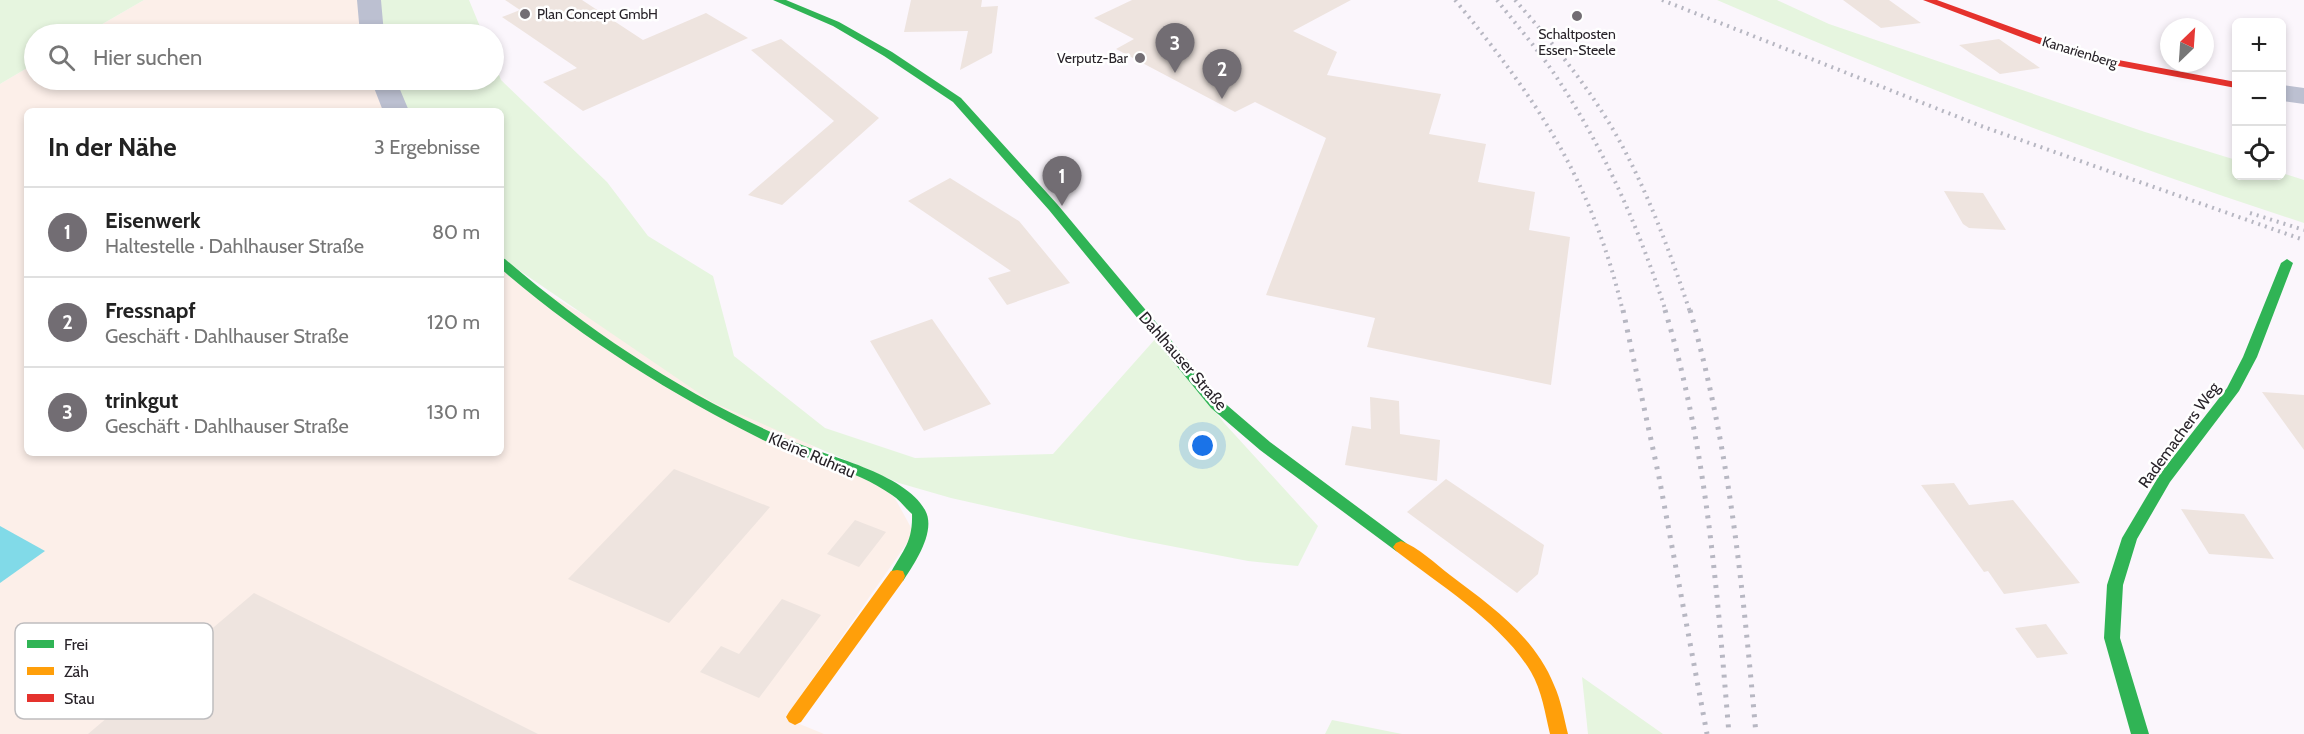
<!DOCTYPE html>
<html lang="de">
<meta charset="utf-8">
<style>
:root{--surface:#fff;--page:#f2f2f2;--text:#222;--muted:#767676;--line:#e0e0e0;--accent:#726d73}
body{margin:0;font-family:Cabin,sans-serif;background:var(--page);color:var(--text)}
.controls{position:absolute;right:18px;top:18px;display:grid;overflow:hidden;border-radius:9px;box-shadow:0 3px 9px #0003}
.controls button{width:54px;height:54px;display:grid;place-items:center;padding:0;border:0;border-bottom:2px solid var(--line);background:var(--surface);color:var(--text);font:30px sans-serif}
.compass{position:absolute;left:2160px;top:18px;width:54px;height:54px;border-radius:50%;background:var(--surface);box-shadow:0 3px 9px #0003;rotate:25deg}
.you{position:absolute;left:1203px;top:446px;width:21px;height:21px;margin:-15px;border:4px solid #fff;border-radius:50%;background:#1a73e8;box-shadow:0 0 0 9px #1a73e833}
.badge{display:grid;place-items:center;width:39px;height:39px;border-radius:50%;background:var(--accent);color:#fff;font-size:20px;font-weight:700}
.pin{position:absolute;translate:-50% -50px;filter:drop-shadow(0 2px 3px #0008)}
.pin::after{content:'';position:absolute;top:32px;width:21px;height:18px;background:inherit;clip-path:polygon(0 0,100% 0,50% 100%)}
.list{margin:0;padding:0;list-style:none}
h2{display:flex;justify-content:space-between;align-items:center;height:78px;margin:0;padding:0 24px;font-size:26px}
h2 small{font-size:20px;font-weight:400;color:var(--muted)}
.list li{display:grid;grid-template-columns:39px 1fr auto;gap:18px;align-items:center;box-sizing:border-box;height:90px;padding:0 24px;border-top:2px solid var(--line)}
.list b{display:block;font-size:22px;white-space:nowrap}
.list p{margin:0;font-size:20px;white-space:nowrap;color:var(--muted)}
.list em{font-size:20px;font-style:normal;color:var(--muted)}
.icon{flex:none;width:33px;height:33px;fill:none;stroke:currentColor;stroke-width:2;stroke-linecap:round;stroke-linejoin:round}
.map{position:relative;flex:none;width:2304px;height:734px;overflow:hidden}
.search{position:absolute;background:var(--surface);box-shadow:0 3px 9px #0003;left:24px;top:24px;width:480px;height:66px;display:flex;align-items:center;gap:15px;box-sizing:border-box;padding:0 21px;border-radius:33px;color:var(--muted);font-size:22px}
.panel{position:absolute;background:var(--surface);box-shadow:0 3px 9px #0003;left:24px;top:108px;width:480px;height:348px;border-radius:9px}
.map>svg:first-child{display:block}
.industrial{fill:#fcefe9}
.green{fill:#e6f5df}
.water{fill:#81dae8}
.building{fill:#eee4df}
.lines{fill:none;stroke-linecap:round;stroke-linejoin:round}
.street{fill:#bcc0d1;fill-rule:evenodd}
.fast{fill:#30b455;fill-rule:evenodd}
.slow{fill:#ff9f0a;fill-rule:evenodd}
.jam{fill:#e5322d;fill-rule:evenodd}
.rail-far1{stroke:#b7b7c2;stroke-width:4;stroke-dasharray:2 5;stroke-linecap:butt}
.rail{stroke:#b7b7c2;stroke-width:5;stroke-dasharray:3 7;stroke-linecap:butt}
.poi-dot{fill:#726d73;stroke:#fff;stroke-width:2}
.labels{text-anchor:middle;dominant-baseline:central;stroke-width:5;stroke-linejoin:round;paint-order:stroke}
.far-poi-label{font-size:14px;fill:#282329;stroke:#fff;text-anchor:start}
.far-street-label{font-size:14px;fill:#282329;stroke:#fff}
.street-label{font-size:16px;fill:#282329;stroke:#fff}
.key{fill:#fff;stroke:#bebdbf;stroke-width:1.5}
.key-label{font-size:16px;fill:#282329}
</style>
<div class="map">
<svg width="2304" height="734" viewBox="0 0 2304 734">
<rect width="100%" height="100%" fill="#fbf6fc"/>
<path class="industrial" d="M 144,0 L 367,0 L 370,34 L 85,34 Z
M 34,64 L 34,80 L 382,80 L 394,111 L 27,111 L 27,453 L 501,453 L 501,267 L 891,491 L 914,533 L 785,718 L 824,734 L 0,734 L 0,84 Z"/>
<path class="green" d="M 0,0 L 144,0 L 85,34 L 34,34 L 34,64 L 0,84 Z
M 371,0 L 469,0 L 483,34 L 373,34 Z
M 1717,0 L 1777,0 L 1829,24 L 2145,132 L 2236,160 L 2236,176 L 2282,176 L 2282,173 L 2304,180 L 2304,223 C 2105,158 1909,83 1717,0 Z
M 494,61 L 501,80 L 607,182 L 648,236 L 713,276 L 734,356 L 825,428 L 915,458 L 1053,454 L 1157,337 L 1225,424 L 1318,526 L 1298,566 L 1248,561 L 1129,538 L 951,498 L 899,483 L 712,402 L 501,258 L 501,111 L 398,111 L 386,80 L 494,80 Z
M 1582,677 L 1663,734 L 1588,734 Z
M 1332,720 L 1402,734 L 1325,734 Z"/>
<path class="water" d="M 0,526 L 45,551 L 0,583 Z"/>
<path class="building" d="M 505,0 L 582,0 L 643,40 L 706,13 L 748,38 L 583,111 L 543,82 L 577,68 L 502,17 L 520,10 Z
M 911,0 L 982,0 L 981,7 L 998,6 L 992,53 L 960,70 L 968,31 L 904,32 Z
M 1132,0 L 1351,0 L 1293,31 L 1337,52 L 1327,75 L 1441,94 L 1429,134 L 1486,144 L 1478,182 L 1535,192 L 1529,230 L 1570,237 L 1551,385 L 1367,347 L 1375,318 L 1266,295 L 1326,138 L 1255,102 L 1235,112 L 1116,49 L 1134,39 L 1094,18 Z
M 1843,0 L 1889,0 L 1921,23 L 1881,28 Z
M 781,39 L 879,118 L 782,205 L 748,195 L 834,121 L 751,50 Z
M 1999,39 L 2040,68 L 2000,74 L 1959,45 Z
M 950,178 L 1019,221 L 1070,283 L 1007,305 L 988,278 L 1011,271 L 908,201 Z
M 1944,191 L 1983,193 L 2006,230 L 1969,228 L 1963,224 Z
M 932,319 L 991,404 L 924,431 L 870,341 Z
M 2262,392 L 2304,395 L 2304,450 Z
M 1370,397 L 1399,401 L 1400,434 L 1440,440 L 1437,481 L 1345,465 L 1352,426 L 1371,429 Z
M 674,469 L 770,507 L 669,623 L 568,579 Z
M 1446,479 L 1544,545 L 1538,574 L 1517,593 L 1407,512 Z
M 1954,483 L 1969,505 L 2013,500 L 2080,583 L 2004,594 L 1988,571 L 1984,572 L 1921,485 Z
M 2181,509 L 2244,514 L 2274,559 L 2209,554 Z
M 855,520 L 886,532 L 859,567 L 827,554 Z
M 254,593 L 538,734 L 88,734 Z
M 782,599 L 821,615 L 759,698 L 700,672 L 721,646 L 739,654 Z
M 2046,624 L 2068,654 L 2037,658 L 2015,628 Z"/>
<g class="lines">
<path class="street" d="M 357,0 L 381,0 L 384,34 L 360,34 Z
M 371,80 L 396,80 L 409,111 L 383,111 Z
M 2282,85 L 2304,88 L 2304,104 L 2282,101 Z"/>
<path class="fast" d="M 773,0 L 786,0 L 839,22 L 892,52 L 961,98 L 1057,204 L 1221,400 L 1270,442 L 1406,543 L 1409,547 L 1406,551 L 1401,553 L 1396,551 L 1260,450 L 1211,408 L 1049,210 L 953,102 L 884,56 L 833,26 Z
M 501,258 L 505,259 C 590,332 686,396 789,440 C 826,456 905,473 925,510 C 937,531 914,564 903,581 L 897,582 L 891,581 L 889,576 C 901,552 913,544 912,514 C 905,508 900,500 892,495 C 854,468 804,460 763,440 C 669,393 581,338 501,269 Z
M 2287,259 L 2293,263 L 2257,357 L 2239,391 L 2170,482 L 2137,539 L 2123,585 L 2120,638 L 2149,734 L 2131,734 L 2104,638 L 2107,585 L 2122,538 L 2160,474 L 2227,388 L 2243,357 L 2281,263 Z"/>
<path class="slow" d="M 1401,541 C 1418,547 1436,564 1450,575 C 1490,605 1535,637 1554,685 C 1561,700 1564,718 1568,734 L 1550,734 C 1545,713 1542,691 1531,672 C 1502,623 1440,585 1396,551 L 1393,547 L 1396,543 Z
M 897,570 L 903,571 L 905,576 L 903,581 L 801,722 L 795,725 L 789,722 L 786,717 L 789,712 L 891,571 Z"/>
<path class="jam" d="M 1923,0 L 1937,0 L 2050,41 L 2113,59 L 2236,82 L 2236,88 L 2108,64 L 2042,45 Z"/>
<path class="rail-far1" d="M 1455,0 C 1539,102 1592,181 1623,312
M 1497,0 C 1518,27 1542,54 1561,84 C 1607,155 1640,231 1666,312
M 1515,0 C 1557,48 1598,98 1627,155 C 1653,206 1672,258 1690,312
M 1662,0 L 1981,126 L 2304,240
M 2250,213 L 2304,230"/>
<path class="rail" d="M 1623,310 L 1659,477 L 1707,734
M 1665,310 C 1707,447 1717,592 1729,734
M 1690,310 C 1730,448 1743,591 1756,734"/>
</g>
<g class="poi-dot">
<circle cx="525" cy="14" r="6"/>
<circle cx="1577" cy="16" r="6"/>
<circle cx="1140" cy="58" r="6"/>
</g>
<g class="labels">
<g class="far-poi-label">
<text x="537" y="14">Plan Concept GmbH</text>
<text x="1577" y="34" text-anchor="middle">Schaltposten<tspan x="1577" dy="16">Essen-Steele</tspan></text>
<text x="1128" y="58" text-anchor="end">Verputz-Bar</text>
</g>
<g class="far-street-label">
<text transform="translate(2080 52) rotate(17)">Kanarienberg</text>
</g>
<g class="street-label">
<text transform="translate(1183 361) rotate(49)">Dahlhauser Straße</text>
<text transform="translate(2179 435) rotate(-54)">Rademachers Weg</text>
<text transform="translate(812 455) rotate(23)">Kleine Ruhrau</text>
</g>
</g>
<rect x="15" y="623" width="198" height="96" rx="9" class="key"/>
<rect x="27" y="640" width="27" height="8" fill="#30b455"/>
<rect x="27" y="667" width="27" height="8" fill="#ff9f0a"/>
<rect x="27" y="694" width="27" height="8" fill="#e5322d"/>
<g class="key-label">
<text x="64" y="650">Frei</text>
<text x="64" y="677">Zäh</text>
<text x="64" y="704">Stau</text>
</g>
</svg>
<div class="controls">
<button>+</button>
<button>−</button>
<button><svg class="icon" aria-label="locate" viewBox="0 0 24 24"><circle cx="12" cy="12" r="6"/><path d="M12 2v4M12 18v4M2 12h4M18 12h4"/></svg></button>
</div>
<svg class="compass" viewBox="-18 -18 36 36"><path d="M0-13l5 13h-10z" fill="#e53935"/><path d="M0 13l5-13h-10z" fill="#767676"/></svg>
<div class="you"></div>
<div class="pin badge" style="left:1062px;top:206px">1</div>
<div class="pin badge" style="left:1222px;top:99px">2</div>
<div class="pin badge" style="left:1175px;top:73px">3</div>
<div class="search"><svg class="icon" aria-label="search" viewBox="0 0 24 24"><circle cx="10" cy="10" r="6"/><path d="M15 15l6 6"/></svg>Hier suchen</div>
<section class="panel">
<h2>In der Nähe<small>3 Ergebnisse</small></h2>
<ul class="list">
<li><span class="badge">1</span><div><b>Eisenwerk</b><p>Haltestelle · Dahlhauser Straße</p></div><em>80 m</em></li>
<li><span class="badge">2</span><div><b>Fressnapf</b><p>Geschäft · Dahlhauser Straße</p></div><em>120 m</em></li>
<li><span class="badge">3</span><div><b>trinkgut</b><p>Geschäft · Dahlhauser Straße</p></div><em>130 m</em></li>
</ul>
</section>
</div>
